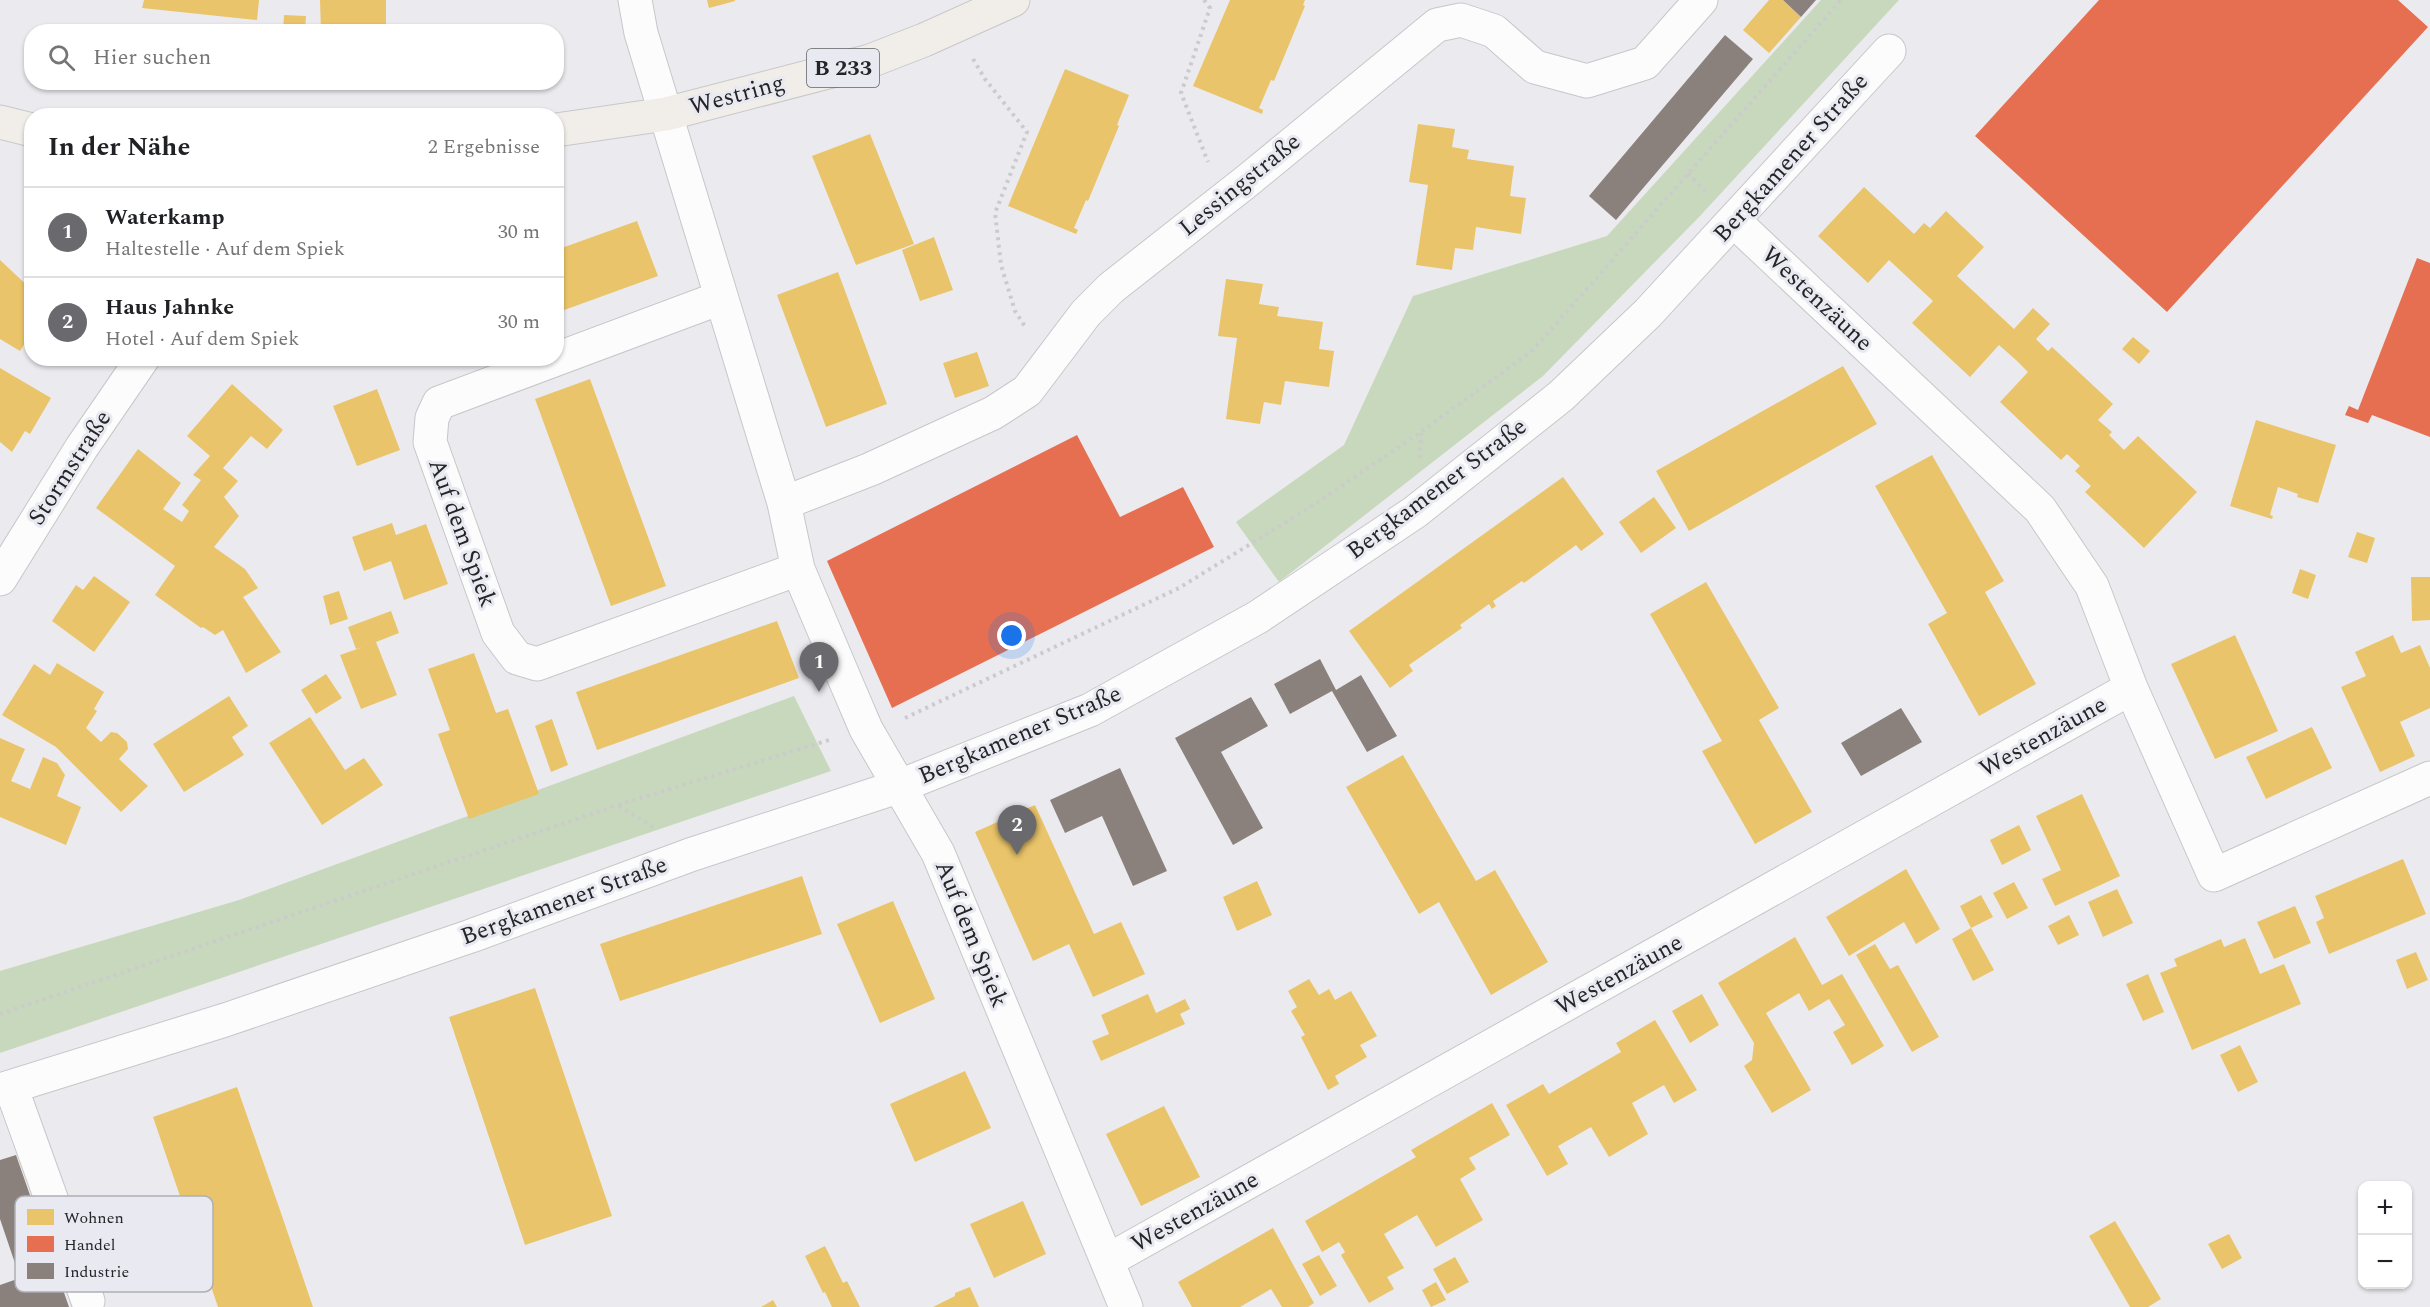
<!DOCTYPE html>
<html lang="de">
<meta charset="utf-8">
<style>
:root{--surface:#fff;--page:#f6f6f6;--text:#202124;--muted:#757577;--line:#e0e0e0;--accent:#6a6a6e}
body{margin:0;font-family:Spectral,serif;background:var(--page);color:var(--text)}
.controls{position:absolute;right:18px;bottom:18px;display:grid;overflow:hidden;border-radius:12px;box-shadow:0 2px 4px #0004}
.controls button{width:54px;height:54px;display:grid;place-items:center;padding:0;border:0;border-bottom:2px solid var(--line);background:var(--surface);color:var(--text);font:30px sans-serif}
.you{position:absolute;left:1012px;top:636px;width:21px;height:21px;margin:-15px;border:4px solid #fff;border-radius:50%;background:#1a73e8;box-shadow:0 0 0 9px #1a73e833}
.badge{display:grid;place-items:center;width:39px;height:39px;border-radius:50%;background:var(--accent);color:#fff;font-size:20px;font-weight:700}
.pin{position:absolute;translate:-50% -50px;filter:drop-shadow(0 2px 3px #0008)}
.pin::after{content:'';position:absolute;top:32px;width:21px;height:18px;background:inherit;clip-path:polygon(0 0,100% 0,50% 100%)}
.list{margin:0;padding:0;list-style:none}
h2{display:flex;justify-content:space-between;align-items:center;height:78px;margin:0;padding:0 24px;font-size:26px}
h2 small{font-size:20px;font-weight:400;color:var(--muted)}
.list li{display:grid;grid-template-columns:39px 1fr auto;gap:18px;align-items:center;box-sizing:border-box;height:90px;padding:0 24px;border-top:2px solid var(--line)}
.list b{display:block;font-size:22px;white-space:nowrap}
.list p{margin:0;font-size:20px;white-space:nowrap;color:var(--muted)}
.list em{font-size:20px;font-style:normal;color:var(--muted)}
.icon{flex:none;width:33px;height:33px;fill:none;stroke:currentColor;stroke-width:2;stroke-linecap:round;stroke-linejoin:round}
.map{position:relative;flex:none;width:2430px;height:1307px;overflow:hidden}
.search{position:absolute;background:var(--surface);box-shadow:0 2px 4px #0004;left:24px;top:24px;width:540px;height:66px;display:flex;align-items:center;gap:15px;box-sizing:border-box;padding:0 21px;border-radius:24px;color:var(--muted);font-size:22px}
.panel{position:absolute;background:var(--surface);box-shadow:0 2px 4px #0004;left:24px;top:108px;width:540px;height:258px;border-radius:24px}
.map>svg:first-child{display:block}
.green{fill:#c8d8bc}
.homes{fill:#e9c46a}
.shops{fill:#e76f51}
.industry{fill:#8a817c}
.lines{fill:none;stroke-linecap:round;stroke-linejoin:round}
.minor-casing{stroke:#c7c7ca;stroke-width:35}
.major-casing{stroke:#c8c8ca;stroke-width:35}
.path{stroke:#cbcbcd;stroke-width:4;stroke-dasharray:3 4.5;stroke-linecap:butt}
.minor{stroke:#fcfcfd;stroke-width:33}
.major{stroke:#f1eee9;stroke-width:33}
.labels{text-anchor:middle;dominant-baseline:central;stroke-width:6;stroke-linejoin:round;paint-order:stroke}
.shield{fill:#e9e9f1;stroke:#606064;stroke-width:1.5}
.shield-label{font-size:22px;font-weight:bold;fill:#252528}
.street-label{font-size:24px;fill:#252528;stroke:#e9e9f1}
.key{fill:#e9e9f1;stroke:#aeaeb5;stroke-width:1.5}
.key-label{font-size:16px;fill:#252528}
</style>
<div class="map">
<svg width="2430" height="1307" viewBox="0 0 2430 1307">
<rect width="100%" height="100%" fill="#ebebef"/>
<path class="green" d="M 1821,0 L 1899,0 L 1700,216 L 1543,376 L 1279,582 L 1236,522 L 1344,445 L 1413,296 L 1607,236 Z
M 794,696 L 831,771 L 0,1053 L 0,971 L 239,900 Z"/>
<path class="homes" d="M 144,0 L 259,0 L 257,20 L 142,8 Z
M 320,0 L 386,0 L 386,32 L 321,32 Z
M 707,0 L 735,0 L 735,1 L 709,8 Z
M 1230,0 L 1305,0 L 1303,5 L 1305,6 L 1274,81 L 1271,80 L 1259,108 L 1263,110 L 1262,114 L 1193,86 Z
M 1769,0 L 1783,0 L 1801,17 L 1769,53 L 1743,30 Z
M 284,15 L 306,16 L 305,32 L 283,32 Z
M 95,25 L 119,31 L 119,32 L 94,32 Z
M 1065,69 L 1129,95 L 1117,125 L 1119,126 L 1088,201 L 1086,200 L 1074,228 L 1078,230 L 1076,234 L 1008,206 Z
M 1418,124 L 1455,129 L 1452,147 L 1469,150 L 1467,159 L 1514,166 L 1510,196 L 1526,198 L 1521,234 L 1476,227 L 1473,250 L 1455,248 L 1452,270 L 1416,265 L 1428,185 L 1409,182 Z
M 870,134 L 914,244 L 856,265 L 812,156 Z
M 1864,187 L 1914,234 L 1924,223 L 1930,228 L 1946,211 L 1984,247 L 1957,276 L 2014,329 L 2033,308 L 2050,324 L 2036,339 L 2048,351 L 2052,347 L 2113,404 L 2098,420 L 2112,432 L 2109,435 L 2124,450 L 2138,436 L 2197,492 L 2144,548 L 2085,492 L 2091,486 L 2075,471 L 2080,466 L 2067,454 L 2061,460 L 2000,402 L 2028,372 L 2016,360 L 1999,345 L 1970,377 L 1912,323 L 1933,301 L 1889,260 L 1868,283 L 1818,236 Z
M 637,221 L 658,276 L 556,313 L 556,250 Z
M 934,237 L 953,290 L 920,301 L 902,250 Z
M 0,260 L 32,290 L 32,332 L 20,351 L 0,339 Z
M 838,272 L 887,404 L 826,427 L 777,295 Z
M 1226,279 L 1263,284 L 1259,304 L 1279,307 L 1277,316 L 1323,322 L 1319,349 L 1334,351 L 1329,387 L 1285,381 L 1281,405 L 1264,402 L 1260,424 L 1226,419 L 1237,338 L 1218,336 Z
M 2133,337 L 2150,351 L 2139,364 L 2122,349 Z
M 977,352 L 989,386 L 955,398 L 943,363 Z
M 1843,366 L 1877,424 L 1689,531 L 1656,471 Z
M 0,368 L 51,398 L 30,434 L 25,431 L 12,452 L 0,442 Z
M 590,379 L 666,586 L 611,606 L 535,399 Z
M 232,384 L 283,430 L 267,449 L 251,436 L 223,468 L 238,481 L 224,497 L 239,516 L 214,547 L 245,569 L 258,588 L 243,597 L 281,652 L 246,673 L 223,630 L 215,635 L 203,627 L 201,628 L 155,595 L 175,566 L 96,508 L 138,449 L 181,483 L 163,509 L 182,522 L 189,511 L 182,505 L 201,480 L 193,475 L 210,456 L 187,436 Z
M 377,389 L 400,450 L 357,466 L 333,406 Z
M 2256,420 L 2336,445 L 2318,503 L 2297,497 L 2298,494 L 2278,487 L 2270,515 L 2273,516 L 2272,519 L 2230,506 Z
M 1932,455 L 2004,581 L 1985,592 L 2036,684 L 1979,716 L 1928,624 L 1947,613 L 1875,486 Z
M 1563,477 L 1604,534 L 1581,551 L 1576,545 L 1524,583 L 1522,581 L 1493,601 L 1496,606 L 1492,609 L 1489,604 L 1460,625 L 1462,628 L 1409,665 L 1413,671 L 1390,688 L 1349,631 Z
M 1654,497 L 1676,528 L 1641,553 L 1619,522 Z
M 392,523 L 396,535 L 426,524 L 448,584 L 404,600 L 391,561 L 364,571 L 352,537 Z
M 2357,532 L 2375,538 L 2367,563 L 2348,557 Z
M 2300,569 L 2316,575 L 2308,599 L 2292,593 Z
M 94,576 L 130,602 L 94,652 L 52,621 L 76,585 L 83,590 Z
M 2411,577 L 2430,577 L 2430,620 L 2412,621 Z
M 1706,582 L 1779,708 L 1759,720 L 1812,812 L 1755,844 L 1702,751 L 1722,741 L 1650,614 Z
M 339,591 L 348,619 L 330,625 L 323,596 Z
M 391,611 L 399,633 L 376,642 L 397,695 L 361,709 L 340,655 L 363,647 L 356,649 L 348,627 Z
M 777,621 L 799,678 L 597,750 L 576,692 Z
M 2235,635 L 2278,731 L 2215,759 L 2171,664 Z
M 2393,635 L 2401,653 L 2420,645 L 2430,668 L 2430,708 L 2400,722 L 2415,756 L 2380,772 L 2341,687 L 2366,676 L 2355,652 Z
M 474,653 L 496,713 L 508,709 L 539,794 L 469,819 L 438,734 L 450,730 L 428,669 Z
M 57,663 L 104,692 L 94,709 L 97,711 L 86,728 L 101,742 L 111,732 L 117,733 L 127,742 L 128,749 L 119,759 L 148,786 L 121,812 L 56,747 L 2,715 L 34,664 L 50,675 Z
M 326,674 L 342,698 L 316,714 L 301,690 Z
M 229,696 L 248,726 L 232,737 L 244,755 L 184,792 L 153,744 Z
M 310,717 L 345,770 L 364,758 L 383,785 L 322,825 L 269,743 Z
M 552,719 L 568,765 L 551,772 L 535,726 Z
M 2312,727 L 2332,768 L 2266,799 L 2246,757 Z
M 0,738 L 25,749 L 11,781 L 30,789 L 43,757 L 57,763 L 65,775 L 57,796 L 81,807 L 66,845 L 0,817 Z
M 1403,755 L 1476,881 L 1495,870 L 1548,962 L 1491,995 L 1439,902 L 1419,914 L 1346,787 Z
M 2082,794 L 2120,876 L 2055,906 L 2042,879 L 2061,870 L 2036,816 Z
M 1035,805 L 1094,934 L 1121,922 L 1145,974 L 1093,997 L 1069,944 L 1033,961 L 975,832 Z
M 2019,825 L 2031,850 L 2002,865 L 1990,840 Z
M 2403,859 L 2426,914 L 2329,954 L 2316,922 L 2324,918 L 2315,896 Z
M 1906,869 L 1940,929 L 1916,944 L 1904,922 L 1849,956 L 1826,917 Z
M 802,876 L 822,934 L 620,1001 L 600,944 Z
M 1257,881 L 1272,915 L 1237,931 L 1223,897 Z
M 2014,882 L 2028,908 L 2007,919 L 1993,893 Z
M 2117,889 L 2133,923 L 2103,937 L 2088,902 Z
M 1981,895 L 1993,917 L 1971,928 L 1960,906 Z
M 893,901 L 935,999 L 880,1023 L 837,924 Z
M 2295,906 L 2311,943 L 2274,959 L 2257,922 Z
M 2069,915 L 2079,935 L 2058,945 L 2048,926 Z
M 1971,928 L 1994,970 L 1973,981 L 1952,939 Z
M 1795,937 L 1822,985 L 1842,974 L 1884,1046 L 1852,1065 L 1833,1032 L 1845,1025 L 1829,999 L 1809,1011 L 1799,993 L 1766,1013 L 1811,1090 L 1772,1113 L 1744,1066 L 1752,1060 L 1754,1043 L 1718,983 Z
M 2245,938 L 2260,974 L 2284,964 L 2301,1004 L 2192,1050 L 2160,973 L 2177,966 L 2174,959 L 2221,939 L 2224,947 Z
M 1875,944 L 1890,969 L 1898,965 L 1939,1037 L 1912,1052 L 1856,955 Z
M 2416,952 L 2428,980 L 2407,989 L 2396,960 Z
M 2148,974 L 2164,1012 L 2143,1021 L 2126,984 Z
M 1309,979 L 1319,995 L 1329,989 L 1335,1000 L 1351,991 L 1377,1036 L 1360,1045 L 1367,1057 L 1335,1076 L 1339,1084 L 1328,1090 L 1301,1037 L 1305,1035 L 1291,1011 L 1297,1007 L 1288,991 Z
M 535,988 L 612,1216 L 525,1245 L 449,1017 Z
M 1148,994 L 1156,1013 L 1185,999 L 1190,1009 L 1180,1014 L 1185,1024 L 1101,1061 L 1092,1041 L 1109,1034 L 1101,1015 Z
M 1702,994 L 1719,1025 L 1690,1043 L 1672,1011 Z
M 1655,1020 L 1697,1090 L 1674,1103 L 1664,1085 L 1632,1103 L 1648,1134 L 1609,1157 L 1591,1127 L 1558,1146 L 1568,1164 L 1547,1176 L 1506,1105 L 1543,1084 L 1549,1094 L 1621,1052 L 1616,1043 Z
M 2240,1045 L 2258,1082 L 2238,1092 L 2220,1055 Z
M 965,1071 L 991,1128 L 915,1162 L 890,1104 Z
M 237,1087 L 281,1213 L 313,1307 L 218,1307 L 196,1243 L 153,1117 Z
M 1492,1103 L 1510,1135 L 1469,1158 L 1476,1169 L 1460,1179 L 1483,1220 L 1436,1247 L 1417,1215 L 1384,1234 L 1404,1268 L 1387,1277 L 1394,1289 L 1369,1303 L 1341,1255 L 1345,1252 L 1339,1242 L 1322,1252 L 1305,1221 L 1416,1157 L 1411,1150 Z
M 1164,1106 L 1200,1177 L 1141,1206 L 1106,1134 Z
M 1023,1201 L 1046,1254 L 994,1278 L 970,1224 Z
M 2115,1221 L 2161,1299 L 2148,1307 L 2130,1307 L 2089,1236 Z
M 1273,1228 L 1314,1303 L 1308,1307 L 1282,1307 L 1271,1289 L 1240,1307 L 1192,1307 L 1178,1282 Z
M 2229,1234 L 2242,1258 L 2222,1269 L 2208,1244 Z
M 825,1246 L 843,1283 L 847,1281 L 860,1307 L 832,1307 L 825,1292 L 823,1293 L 805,1256 Z
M 1319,1255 L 1337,1286 L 1320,1296 L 1302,1264 Z
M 1455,1257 L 1469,1282 L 1447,1294 L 1433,1269 Z
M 1436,1282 L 1446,1300 L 1431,1307 L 1422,1290 Z
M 970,1287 L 979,1307 L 933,1307 L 955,1296 L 955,1293 Z
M 773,1300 L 777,1307 L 761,1307 Z"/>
<path class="shops" d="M 2099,0 L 2398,0 L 2428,27 L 2167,312 L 1975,136 Z
M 2417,258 L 2430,263 L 2430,437 L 2372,415 L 2368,423 L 2345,415 L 2349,406 L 2358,410 Z
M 1077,435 L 1120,517 L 1183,487 L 1214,547 L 892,708 L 827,561 Z"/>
<path class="industry" d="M 1783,0 L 1816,0 L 1801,17 Z
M 1725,35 L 1753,59 L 1616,220 L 1589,196 Z
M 1320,659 L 1336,690 L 1361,675 L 1397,736 L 1367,752 L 1332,691 L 1290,714 L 1274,684 Z
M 1251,697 L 1268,726 L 1221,752 L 1263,828 L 1233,845 L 1175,738 Z
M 1901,708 L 1922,742 L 1861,776 L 1841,743 Z
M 1120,768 L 1167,871 L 1133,886 L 1102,816 L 1065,833 L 1050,800 Z
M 16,1155 L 69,1307 L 0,1307 L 0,1285 L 20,1278 L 0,1219 L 0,1160 Z"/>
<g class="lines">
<g class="minor-casing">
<path id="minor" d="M 635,0 L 641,33 L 784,503 L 798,569 L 848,687 L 866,729 L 938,853 L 1126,1307
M 1734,221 L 2040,509 L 2092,586 L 2131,688 L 2214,875 L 2430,778
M 720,298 L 439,403 L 432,418 L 430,442 L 498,633 L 517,658 L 537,664 L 798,569
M 784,503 L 871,469 L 993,413 L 1027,391 L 1086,313 L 1111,288 L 1247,181 L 1437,25 L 1461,20 L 1494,31 L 1535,67 L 1587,81 L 1645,63 L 1701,0
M 0,579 L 82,447 L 143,358
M 11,1087 L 88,1301
M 0,1090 L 225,1020 L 471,936 L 690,855 L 900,786 L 1090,710 L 1258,617 L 1415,512 L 1561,396 L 1648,313 L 1889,51
M 1107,1261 L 2131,688"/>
</g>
<g class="major-casing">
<path id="major" d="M 0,122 L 32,130
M 556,130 L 666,114 L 870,61 L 924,40 L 1013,0"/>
</g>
<path class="path" d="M 1204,0 L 1210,8 L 1181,93 L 1208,162
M 973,59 L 985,79 L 1027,132 L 995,213 L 1001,265 L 1015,311 L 1026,328
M 1688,173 L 1706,192
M 1420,458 L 1421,433
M 905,718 L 1179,588 L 1309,508 L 1421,432 L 1533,350 L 1841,0
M 619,806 L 653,827
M 0,1014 L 618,805 L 829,740"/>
<use href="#minor" class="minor"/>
<use href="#major" class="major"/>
</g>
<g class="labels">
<rect class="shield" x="807" y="49" width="72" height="38" rx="4.5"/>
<g class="shield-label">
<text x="843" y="68">B 233</text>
</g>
<g class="street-label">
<text transform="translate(737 95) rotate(-15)">Westring</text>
<text transform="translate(1791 158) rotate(-48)">Bergkamener Straße</text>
<text transform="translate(1240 185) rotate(-39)">Lessingstraße</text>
<text transform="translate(1817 299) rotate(43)">Westenzäune</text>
<text transform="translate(70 468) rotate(-57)">Stormstraße</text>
<text transform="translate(1437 489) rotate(-37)">Bergkamener Straße</text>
<text transform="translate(462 533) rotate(70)">Auf dem Spiek</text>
<text transform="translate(1020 735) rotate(-23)">Bergkamener Straße</text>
<text transform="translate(2043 737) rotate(-29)">Westenzäune</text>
<text transform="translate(564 901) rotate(-20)">Bergkamener Straße</text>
<text transform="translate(971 934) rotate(68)">Auf dem Spiek</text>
<text transform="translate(1619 975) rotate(-29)">Westenzäune</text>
<text transform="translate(1195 1212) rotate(-29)">Westenzäune</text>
</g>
</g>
<rect x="15" y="1196" width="198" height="96" rx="9" class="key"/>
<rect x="27" y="1209" width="27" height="16" fill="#e9c46a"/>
<rect x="27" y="1236" width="27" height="16" fill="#e76f51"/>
<rect x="27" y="1263" width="27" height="16" fill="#8a817c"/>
<g class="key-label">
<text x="64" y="1223">Wohnen</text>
<text x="64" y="1250">Handel</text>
<text x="64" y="1277">Industrie</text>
</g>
</svg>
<div class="controls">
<button>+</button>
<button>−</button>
</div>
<div class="you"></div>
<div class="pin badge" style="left:819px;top:692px">1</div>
<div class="pin badge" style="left:1017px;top:855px">2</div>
<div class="search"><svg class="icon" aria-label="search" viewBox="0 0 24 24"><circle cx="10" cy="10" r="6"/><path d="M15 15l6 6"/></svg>Hier suchen</div>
<section class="panel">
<h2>In der Nähe<small>2 Ergebnisse</small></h2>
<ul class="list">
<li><span class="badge">1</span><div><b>Waterkamp</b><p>Haltestelle · Auf dem Spiek</p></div><em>30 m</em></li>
<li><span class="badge">2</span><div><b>Haus Jahnke</b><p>Hotel · Auf dem Spiek</p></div><em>30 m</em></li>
</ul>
</section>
</div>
